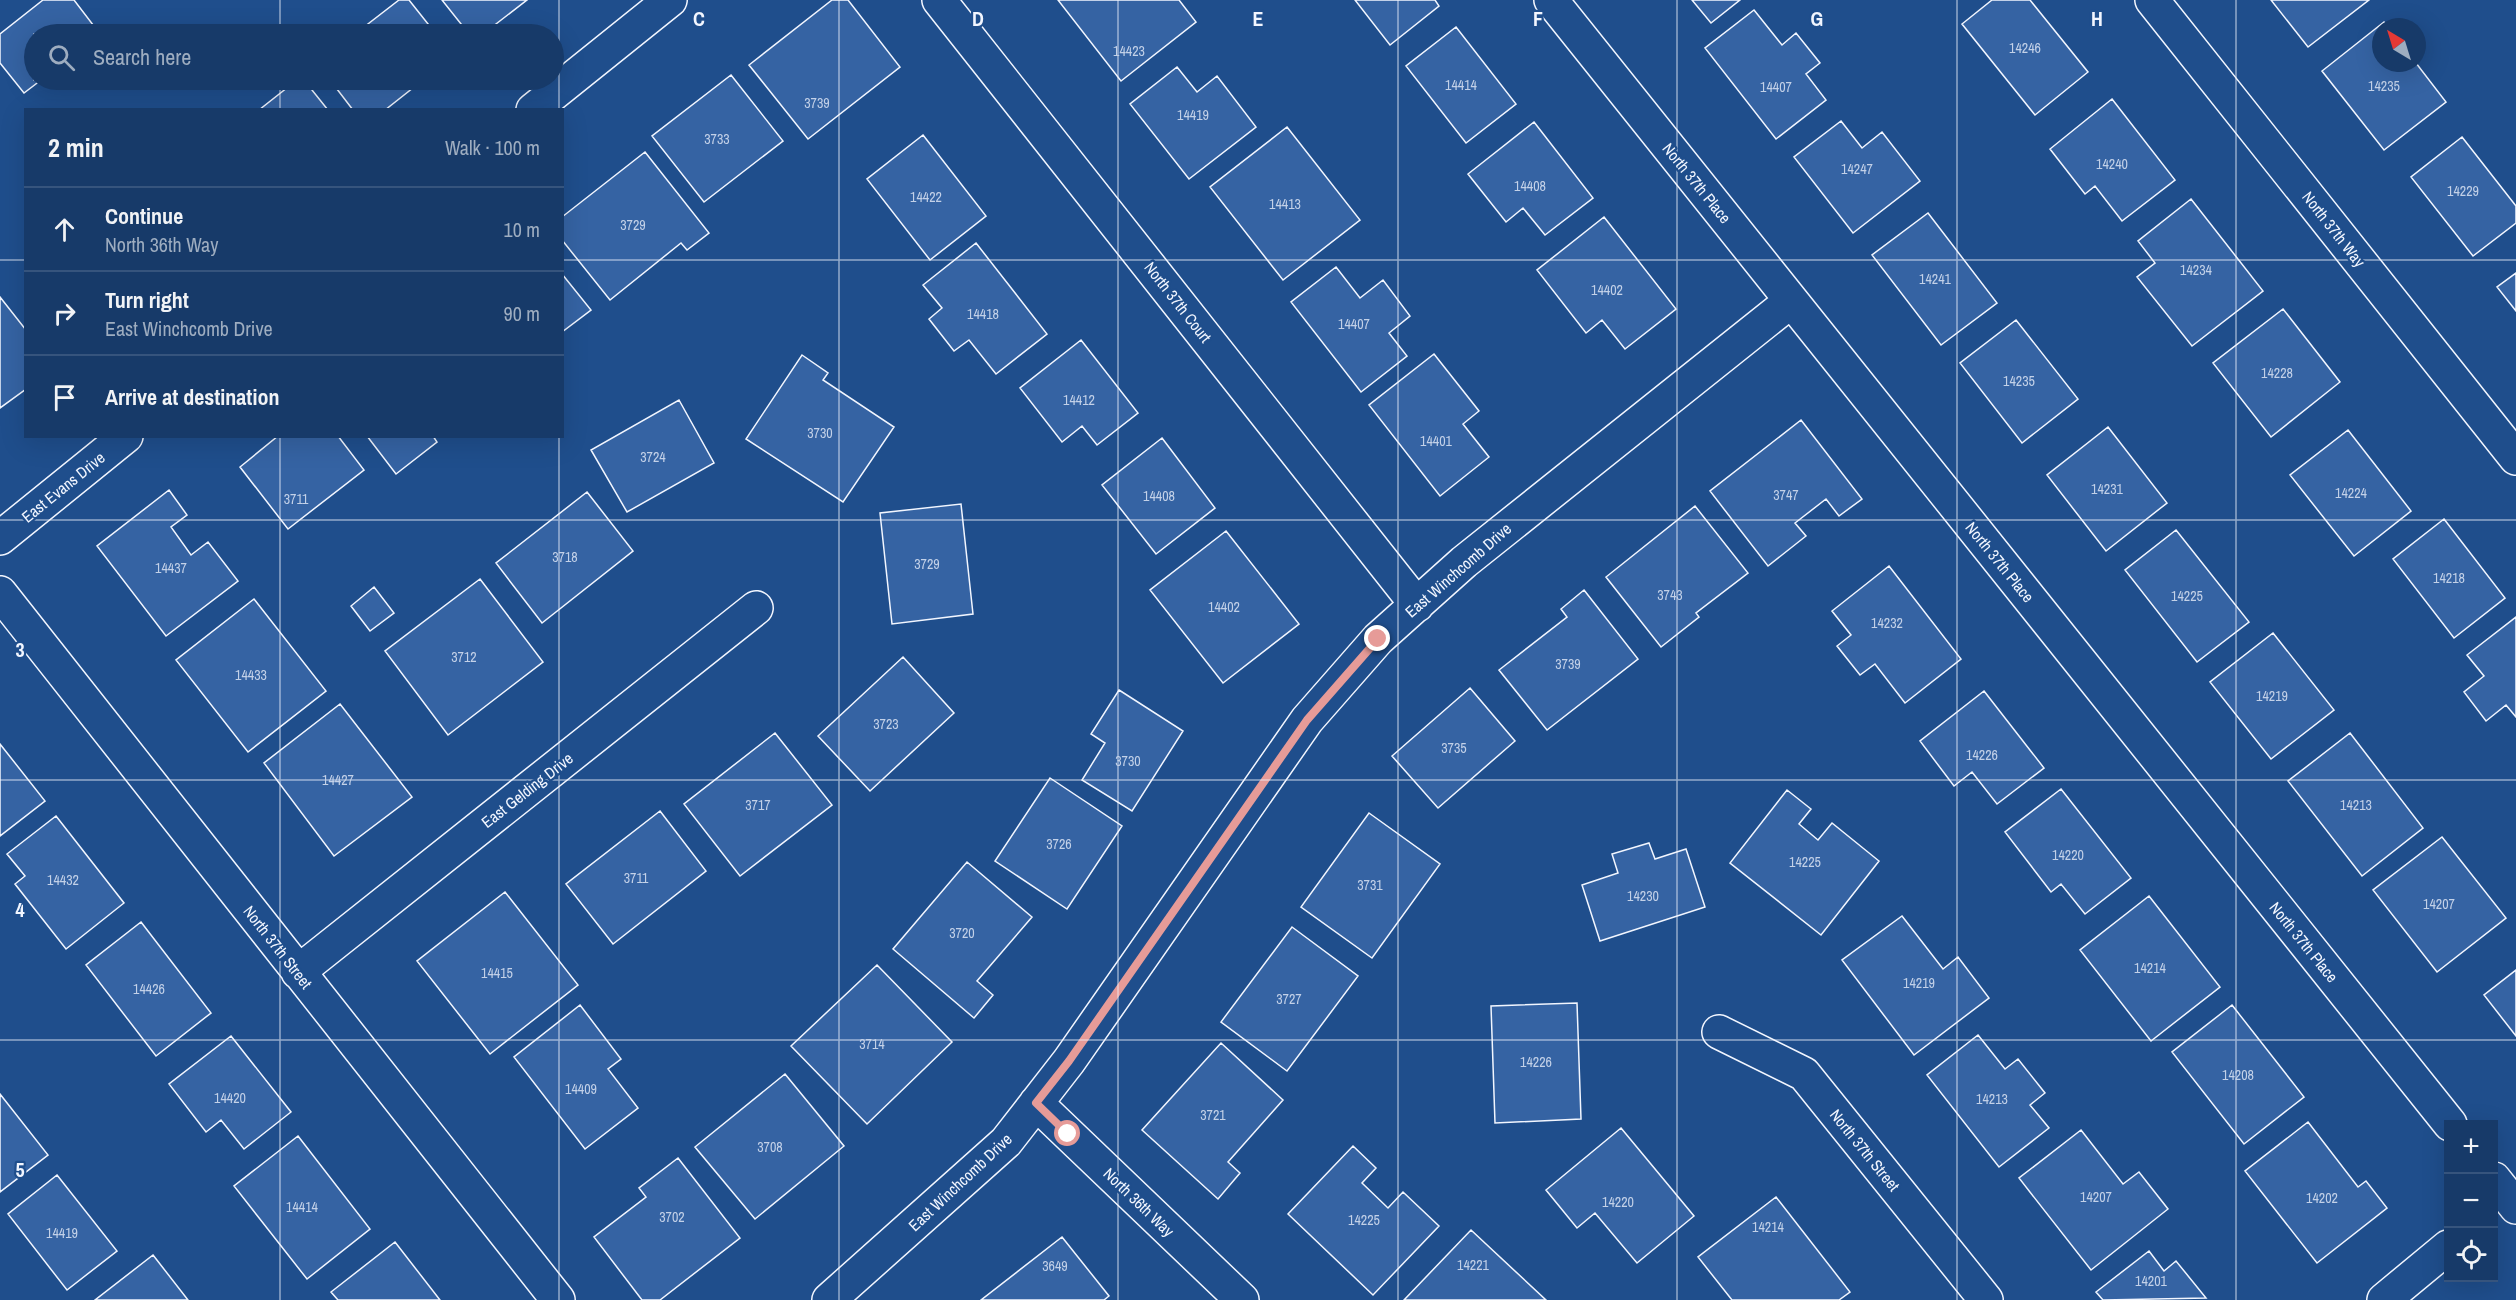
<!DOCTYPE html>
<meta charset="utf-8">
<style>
:root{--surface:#173a69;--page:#244571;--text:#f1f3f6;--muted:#9eadc0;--line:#36547d}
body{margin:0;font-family:"Archivo Narrow",sans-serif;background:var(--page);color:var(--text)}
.controls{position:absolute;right:18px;bottom:18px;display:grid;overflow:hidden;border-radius:0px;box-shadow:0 6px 24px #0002}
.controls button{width:54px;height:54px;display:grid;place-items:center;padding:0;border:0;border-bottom:2px solid var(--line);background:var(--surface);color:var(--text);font:30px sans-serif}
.compass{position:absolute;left:2372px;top:18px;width:54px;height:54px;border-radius:50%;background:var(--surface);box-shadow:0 6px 24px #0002;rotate:322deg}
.stop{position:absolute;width:18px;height:18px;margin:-14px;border:4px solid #e69b98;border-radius:50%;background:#fff}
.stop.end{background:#e69b98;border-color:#fff;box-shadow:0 2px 6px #0008}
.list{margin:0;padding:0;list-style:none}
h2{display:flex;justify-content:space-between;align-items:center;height:78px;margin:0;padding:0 24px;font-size:26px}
h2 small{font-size:20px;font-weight:400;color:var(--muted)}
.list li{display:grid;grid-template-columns:39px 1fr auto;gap:18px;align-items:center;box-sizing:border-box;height:84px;padding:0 24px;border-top:2px solid var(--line)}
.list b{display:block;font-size:22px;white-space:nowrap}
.list p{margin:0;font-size:20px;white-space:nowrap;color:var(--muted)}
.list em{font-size:20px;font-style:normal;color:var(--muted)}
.icon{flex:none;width:33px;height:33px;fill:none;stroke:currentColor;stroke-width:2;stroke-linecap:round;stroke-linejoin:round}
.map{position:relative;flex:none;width:2516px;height:1300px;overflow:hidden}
.search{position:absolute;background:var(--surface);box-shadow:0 6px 24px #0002;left:24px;top:24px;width:540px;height:66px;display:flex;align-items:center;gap:15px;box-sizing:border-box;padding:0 21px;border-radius:33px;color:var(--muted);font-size:22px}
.panel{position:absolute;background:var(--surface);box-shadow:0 6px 24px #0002;left:24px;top:108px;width:540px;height:330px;border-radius:0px}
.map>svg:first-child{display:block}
.building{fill:#3563a3;stroke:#f2f6ff;stroke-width:1.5}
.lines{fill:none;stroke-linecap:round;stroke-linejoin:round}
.minor-casing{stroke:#f2f6ff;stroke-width:36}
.minor{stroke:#1f4e8c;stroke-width:33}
.route{stroke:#e69b98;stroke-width:8}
.grid{fill:none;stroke:#f2f6ff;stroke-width:1.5;stroke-opacity:0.55}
.labels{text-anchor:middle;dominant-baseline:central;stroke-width:4.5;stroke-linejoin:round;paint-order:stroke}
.number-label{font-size:14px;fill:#c3d1e8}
.street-label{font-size:16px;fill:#f2f6ff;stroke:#1f4e8c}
.grid-label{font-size:20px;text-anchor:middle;font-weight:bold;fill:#f2f6ff;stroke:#1f4e8c;stroke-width:4.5;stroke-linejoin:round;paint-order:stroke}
</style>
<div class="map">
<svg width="2516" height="1300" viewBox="0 0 2516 1300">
<rect width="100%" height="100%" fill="#1f4e8c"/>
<path class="building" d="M 43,0 L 74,0 L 100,34 L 34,34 L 34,80 L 41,80 L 24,93 L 0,63 L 0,34 Z
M 399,0 L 409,0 L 436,34 L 355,34 Z
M 442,0 L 527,0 L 483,34 L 469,34 Z
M 832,0 L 848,0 L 900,67 L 808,139 L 749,65 Z
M 1058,0 L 1179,0 L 1196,22 L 1121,81 Z
M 1355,0 L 1435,0 L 1439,6 L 1390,45 Z
M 1692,0 L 1740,0 L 1711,23 Z
M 1992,0 L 2030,0 L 2088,72 L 2035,115 L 1962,24 Z
M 2271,0 L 2369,0 L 2308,47 Z
M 1754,10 L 1782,45 L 1796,33 L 1820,63 L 1806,74 L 1826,100 L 1776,139 L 1705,48 Z
M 2384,22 L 2388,27 L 2381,27 L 2381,63 L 2416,63 L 2446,102 L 2384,150 L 2322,71 Z
M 1456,27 L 1516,104 L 1466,143 L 1406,66 Z
M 1177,67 L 1197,92 L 1217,76 L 1256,127 L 1189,179 L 1130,104 Z
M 731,75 L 783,141 L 704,202 L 652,136 Z
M 297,80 L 304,80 L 328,110 L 259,110 Z
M 330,80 L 423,80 L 385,110 L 353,110 Z
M 2112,99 L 2175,180 L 2122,221 L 2095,186 L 2085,194 L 2050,149 Z
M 1841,121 L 1862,148 L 1882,132 L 1920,181 L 1853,233 L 1794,157 Z
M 1534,122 L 1593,198 L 1545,235 L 1523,208 L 1506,222 L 1468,174 Z
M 1287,127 L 1360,220 L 1283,280 L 1210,187 Z
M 923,135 L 986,216 L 930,260 L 867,179 Z
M 2462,137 L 2516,206 L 2516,223 L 2473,256 L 2411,177 Z
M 645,152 L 709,233 L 687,250 L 681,243 L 610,300 L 562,240 L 562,217 Z
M 2191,199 L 2263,291 L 2192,346 L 2137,277 L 2155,263 L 2138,241 Z
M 1928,213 L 1997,303 L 1941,345 L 1872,255 Z
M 1604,217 L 1676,309 L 1625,349 L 1602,320 L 1586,333 L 1537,270 Z
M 976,243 L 1047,334 L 996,374 L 969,340 L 954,351 L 929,319 L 942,308 L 923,285 Z
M 1336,267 L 1360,298 L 1383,280 L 1410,316 L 1389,333 L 1407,356 L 1361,392 L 1291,302 Z
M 2516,273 L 2516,311 L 2497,287 Z
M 562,274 L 591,310 L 562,332 Z
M 0,297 L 26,330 L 26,389 L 0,408 Z
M 2283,309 L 2340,382 L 2271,437 L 2213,363 Z
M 2016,320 L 2078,399 L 2022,443 L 1960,363 Z
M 1081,340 L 1138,413 L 1097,445 L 1082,426 L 1062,442 L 1020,388 Z
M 1434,354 L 1479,411 L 1463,424 L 1489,457 L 1440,496 L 1369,405 Z
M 802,355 L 828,373 L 823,380 L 894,427 L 843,502 L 746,439 Z
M 679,400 L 714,463 L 627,512 L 591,450 Z
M 1801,420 L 1862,499 L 1839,516 L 1826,499 L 1795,523 L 1806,536 L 1768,566 L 1710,491 Z
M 2108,427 L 2167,503 L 2106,551 L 2047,475 Z
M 2348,430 L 2411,511 L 2354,556 L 2290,475 Z
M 278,436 L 338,436 L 364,470 L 288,529 L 240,467 Z
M 367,436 L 433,436 L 437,442 L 396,474 Z
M 1162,438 L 1215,508 L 1156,554 L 1102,485 Z
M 169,490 L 187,515 L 171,527 L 191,555 L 208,542 L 238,581 L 166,636 L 97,546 Z
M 587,492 L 633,551 L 542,623 L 496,563 Z
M 961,504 L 973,614 L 892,624 L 880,513 Z
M 1695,506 L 1748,573 L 1696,613 L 1699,617 L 1661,647 L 1606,577 Z
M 2444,519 L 2505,598 L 2454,638 L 2393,559 Z
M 2176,530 L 2249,622 L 2197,662 L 2125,570 Z
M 1226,531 L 1299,624 L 1223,683 L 1150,590 Z
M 1889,566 L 1961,659 L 1905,703 L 1875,664 L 1860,675 L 1837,646 L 1851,635 L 1832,611 Z
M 480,579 L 543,662 L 448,735 L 385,651 Z
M 374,587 L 394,613 L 370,631 L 351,606 Z
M 1584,590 L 1638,659 L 1547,730 L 1499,670 L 1567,617 L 1561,609 Z
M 254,599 L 326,691 L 248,752 L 176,660 Z
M 2516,617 L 2516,717 L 2506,705 L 2486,721 L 2464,692 L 2484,676 L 2467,655 Z
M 2273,633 L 2334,710 L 2271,759 L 2210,682 Z
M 903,657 L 954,713 L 870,791 L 818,736 Z
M 1470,688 L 1515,741 L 1438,808 L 1392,756 Z
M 1119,690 L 1183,731 L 1132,811 L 1082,780 L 1105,743 L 1091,734 Z
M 1984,691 L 2044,768 L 1997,804 L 1972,772 L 1954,786 L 1920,741 Z
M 340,704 L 412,797 L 334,856 L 264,763 Z
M 775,733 L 832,805 L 740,876 L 684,804 Z
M 2350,733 L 2423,828 L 2362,876 L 2288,781 Z
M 0,744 L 45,801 L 0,836 Z
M 1050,778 L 1122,826 L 1067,909 L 995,861 Z
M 2061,789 L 2131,878 L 2085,914 L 2061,884 L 2051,892 L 2005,832 Z
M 1787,790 L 1811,809 L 1799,824 L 1818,840 L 1832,823 L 1879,861 L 1821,935 L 1730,863 Z
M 660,811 L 706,871 L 613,944 L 566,884 Z
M 1369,813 L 1440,864 L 1372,958 L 1301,907 Z
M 56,816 L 124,903 L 66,949 L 15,884 L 25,876 L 7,854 Z
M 2442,837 L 2506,918 L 2437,972 L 2373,890 Z
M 1649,843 L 1655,859 L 1686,849 L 1705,907 L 1600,941 L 1582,885 L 1618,873 L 1612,854 Z
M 967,862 L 1032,917 L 977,981 L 993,995 L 974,1018 L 893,949 Z
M 505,892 L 578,985 L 490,1054 L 417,961 Z
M 2149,896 L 2220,987 L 2151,1041 L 2080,950 Z
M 1902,916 L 1943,969 L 1958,957 L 1989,998 L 1914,1055 L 1842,960 Z
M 141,922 L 211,1013 L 156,1056 L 86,965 Z
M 1292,927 L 1358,976 L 1287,1071 L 1221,1022 Z
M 877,965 L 952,1042 L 867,1124 L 791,1046 Z
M 2516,970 L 2516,1036 L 2484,995 Z
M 1577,1003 L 1581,1119 L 1495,1123 L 1491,1006 Z
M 580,1005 L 621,1059 L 608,1069 L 638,1108 L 585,1149 L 514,1057 Z
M 2232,1005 L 2304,1097 L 2244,1144 L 2172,1052 Z
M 1978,1035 L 2005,1069 L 2018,1059 L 2045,1093 L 2030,1105 L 2049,1128 L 1999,1167 L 1927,1075 Z
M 231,1036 L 291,1112 L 244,1149 L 221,1120 L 206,1132 L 169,1084 Z
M 1221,1043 L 1283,1100 L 1228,1162 L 1240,1173 L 1218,1199 L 1142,1130 Z
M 785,1074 L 844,1146 L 755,1219 L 695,1147 Z
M 0,1094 L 48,1155 L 0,1192 Z
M 2308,1122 L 2358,1187 L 2366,1181 L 2387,1208 L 2317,1263 L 2245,1171 Z
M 1621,1128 L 1694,1216 L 1637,1263 L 1595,1213 L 1577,1228 L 1546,1190 Z
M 2081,1130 L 2123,1184 L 2139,1172 L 2168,1209 L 2091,1270 L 2019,1178 Z
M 298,1136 L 370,1229 L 307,1279 L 234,1186 Z
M 1353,1146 L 1376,1168 L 1362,1183 L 1388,1208 L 1403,1192 L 1439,1226 L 1373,1295 L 1288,1214 Z
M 678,1158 L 740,1238 L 660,1300 L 642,1300 L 594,1237 L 646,1197 L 639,1188 Z
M 57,1175 L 117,1251 L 67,1290 L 8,1214 Z
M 1776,1197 L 1850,1292 L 1839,1300 L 1732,1300 L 1698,1257 Z
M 1471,1230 L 1546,1300 L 1404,1300 Z
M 1062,1237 L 1109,1296 L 1104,1300 L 981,1300 Z
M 395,1242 L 440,1300 L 338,1300 L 331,1292 Z
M 2149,1251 L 2164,1271 L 2176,1261 L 2206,1298 L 2103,1300 L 2096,1292 Z
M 153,1255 L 188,1300 L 95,1300 Z"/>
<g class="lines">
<g class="minor-casing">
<path id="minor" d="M 939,0 L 1417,605
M 1551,0 L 2450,1124
M 2152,0 L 2516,458
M 533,110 L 670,0
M 0,538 L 126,436
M 0,593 L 558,1300
M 298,972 L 756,608
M 1719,1032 L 1804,1074 L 1986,1300
M 1036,1103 L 1242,1300
M 2494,1179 L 2516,1207
M 829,1300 L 1006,1142 L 1069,1061 L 1307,720 L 1378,639 L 1464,562 L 1791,301
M 2384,1300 L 2448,1247"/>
</g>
<use href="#minor" class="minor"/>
</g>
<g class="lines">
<path class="route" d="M 1068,1134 L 1036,1103 L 1069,1061 L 1307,720 L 1378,639"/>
</g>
<path class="grid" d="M 280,0 L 280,34M 559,0 L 559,110M 839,0 L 839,1300M 1118,0 L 1118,1300M 1398,0 L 1398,1300M 1677,0 L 1677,1300M 1957,0 L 1957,1300M 2236,0 L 2236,1300M 280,80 L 280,110M 0,260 L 26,260M 562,260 L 2516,260M 280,436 L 280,1300M 559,436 L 559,1300M 0,520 L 2516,520M 0,780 L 2516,780M 0,1040 L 2516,1040"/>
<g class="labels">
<g class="number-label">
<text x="2025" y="48">14246</text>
<text x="1129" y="51">14423</text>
<text x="1461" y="85">14414</text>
<text x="2384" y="86">14235</text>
<text x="1776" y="87">14407</text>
<text x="817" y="103">3739</text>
<text x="1193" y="115">14419</text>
<text x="717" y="139">3733</text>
<text x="2112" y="164">14240</text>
<text x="1857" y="169">14247</text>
<text x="1530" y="186">14408</text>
<text x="2463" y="191">14229</text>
<text x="926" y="197">14422</text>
<text x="1285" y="204">14413</text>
<text x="633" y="225">3729</text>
<text x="2196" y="270">14234</text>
<text x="1935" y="279">14241</text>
<text x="1607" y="290">14402</text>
<text x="983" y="314">14418</text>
<text x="1354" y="324">14407</text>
<text x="2277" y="373">14228</text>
<text x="2019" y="381">14235</text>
<text x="1079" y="400">14412</text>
<text x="820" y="433">3730</text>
<text x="1436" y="441">14401</text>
<text x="653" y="457">3724</text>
<text x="2107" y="489">14231</text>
<text x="2351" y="493">14224</text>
<text x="1786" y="495">3747</text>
<text x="1159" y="496">14408</text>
<text x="296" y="499">3711</text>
<text x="565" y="557">3718</text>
<text x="927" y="564">3729</text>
<text x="171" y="568">14437</text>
<text x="2449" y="578">14218</text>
<text x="1670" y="595">3743</text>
<text x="2187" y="596">14225</text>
<text x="1224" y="607">14402</text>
<text x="1887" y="623">14232</text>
<text x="464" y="657">3712</text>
<text x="1568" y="664">3739</text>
<text x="251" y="675">14433</text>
<text x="2272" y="696">14219</text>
<text x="886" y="724">3723</text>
<text x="1454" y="748">3735</text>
<text x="1982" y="755">14226</text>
<text x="1128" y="761">3730</text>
<text x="338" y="780">14427</text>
<text x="758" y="805">3717</text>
<text x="2356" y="805">14213</text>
<text x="1059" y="844">3726</text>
<text x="2068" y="855">14220</text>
<text x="1805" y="862">14225</text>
<text x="636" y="878">3711</text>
<text x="63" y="880">14432</text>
<text x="1370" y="885">3731</text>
<text x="1643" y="896">14230</text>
<text x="2439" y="904">14207</text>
<text x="962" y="933">3720</text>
<text x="2150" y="968">14214</text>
<text x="497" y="973">14415</text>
<text x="1919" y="983">14219</text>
<text x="149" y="989">14426</text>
<text x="1289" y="999">3727</text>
<text x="872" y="1044">3714</text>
<text x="1536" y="1062">14226</text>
<text x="2238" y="1075">14208</text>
<text x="581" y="1089">14409</text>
<text x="230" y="1098">14420</text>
<text x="1992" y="1099">14213</text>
<text x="1213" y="1115">3721</text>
<text x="770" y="1147">3708</text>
<text x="2096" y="1197">14207</text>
<text x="2322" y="1198">14202</text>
<text x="1618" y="1202">14220</text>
<text x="302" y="1207">14414</text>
<text x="672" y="1217">3702</text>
<text x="1364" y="1220">14225</text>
<text x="1768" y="1227">14214</text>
<text x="62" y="1233">14419</text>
<text x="1473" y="1265">14221</text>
<text x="1055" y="1266">3649</text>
<text x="2151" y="1281">14201</text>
</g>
<g class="street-label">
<text transform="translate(1697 183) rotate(51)">North 37th Place</text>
<text transform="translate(2334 229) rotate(52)">North 37th Way</text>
<text transform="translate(1178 302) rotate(52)">North 37th Court</text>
<text transform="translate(63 487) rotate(-39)">East Evans Drive</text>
<text transform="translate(2000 562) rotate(51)">North 37th Place</text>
<text transform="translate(1458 570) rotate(-41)">East Winchcomb Drive</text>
<text transform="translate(527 790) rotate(-38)">East Gelding Drive</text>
<text transform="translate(2304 942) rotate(51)">North 37th Place</text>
<text transform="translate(278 947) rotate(52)">North 37th Street</text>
<text transform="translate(1865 1150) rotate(51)">North 37th Street</text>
<text transform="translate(960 1182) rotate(-43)">East Winchcomb Drive</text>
<text transform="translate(1139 1202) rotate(44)">North 36th Way</text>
</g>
</g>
<g class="grid-label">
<text x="699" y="26">C</text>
<text x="978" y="26">D</text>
<text x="1258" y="26">E</text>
<text x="1538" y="26">F</text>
<text x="1817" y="26">G</text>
<text x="2097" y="26">H</text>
<text x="20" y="657">3</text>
<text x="20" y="917">4</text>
<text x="20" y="1177">5</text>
</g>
</svg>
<div class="controls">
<button>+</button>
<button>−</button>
<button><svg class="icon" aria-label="locate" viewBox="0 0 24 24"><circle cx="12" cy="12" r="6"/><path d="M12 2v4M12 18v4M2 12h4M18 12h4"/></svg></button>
</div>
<svg class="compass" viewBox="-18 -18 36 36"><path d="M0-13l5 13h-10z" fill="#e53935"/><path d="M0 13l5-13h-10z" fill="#9eadc0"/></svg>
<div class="stop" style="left:1068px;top:1134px"></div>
<div class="stop end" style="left:1378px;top:639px"></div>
<div class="search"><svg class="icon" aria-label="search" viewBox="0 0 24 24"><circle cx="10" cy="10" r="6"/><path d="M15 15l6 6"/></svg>Search here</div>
<section class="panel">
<h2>2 min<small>Walk · 100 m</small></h2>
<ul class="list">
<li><svg class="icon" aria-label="ahead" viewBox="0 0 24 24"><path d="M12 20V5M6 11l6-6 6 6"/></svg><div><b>Continue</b><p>North 36th Way</p></div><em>10 m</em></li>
<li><svg class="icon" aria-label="right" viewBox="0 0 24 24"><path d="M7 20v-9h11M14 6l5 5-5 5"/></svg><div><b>Turn right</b><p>East Winchcomb Drive</p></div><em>90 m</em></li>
<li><svg class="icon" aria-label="arrive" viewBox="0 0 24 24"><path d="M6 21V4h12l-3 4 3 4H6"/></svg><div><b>Arrive at destination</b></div></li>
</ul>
</section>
</div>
